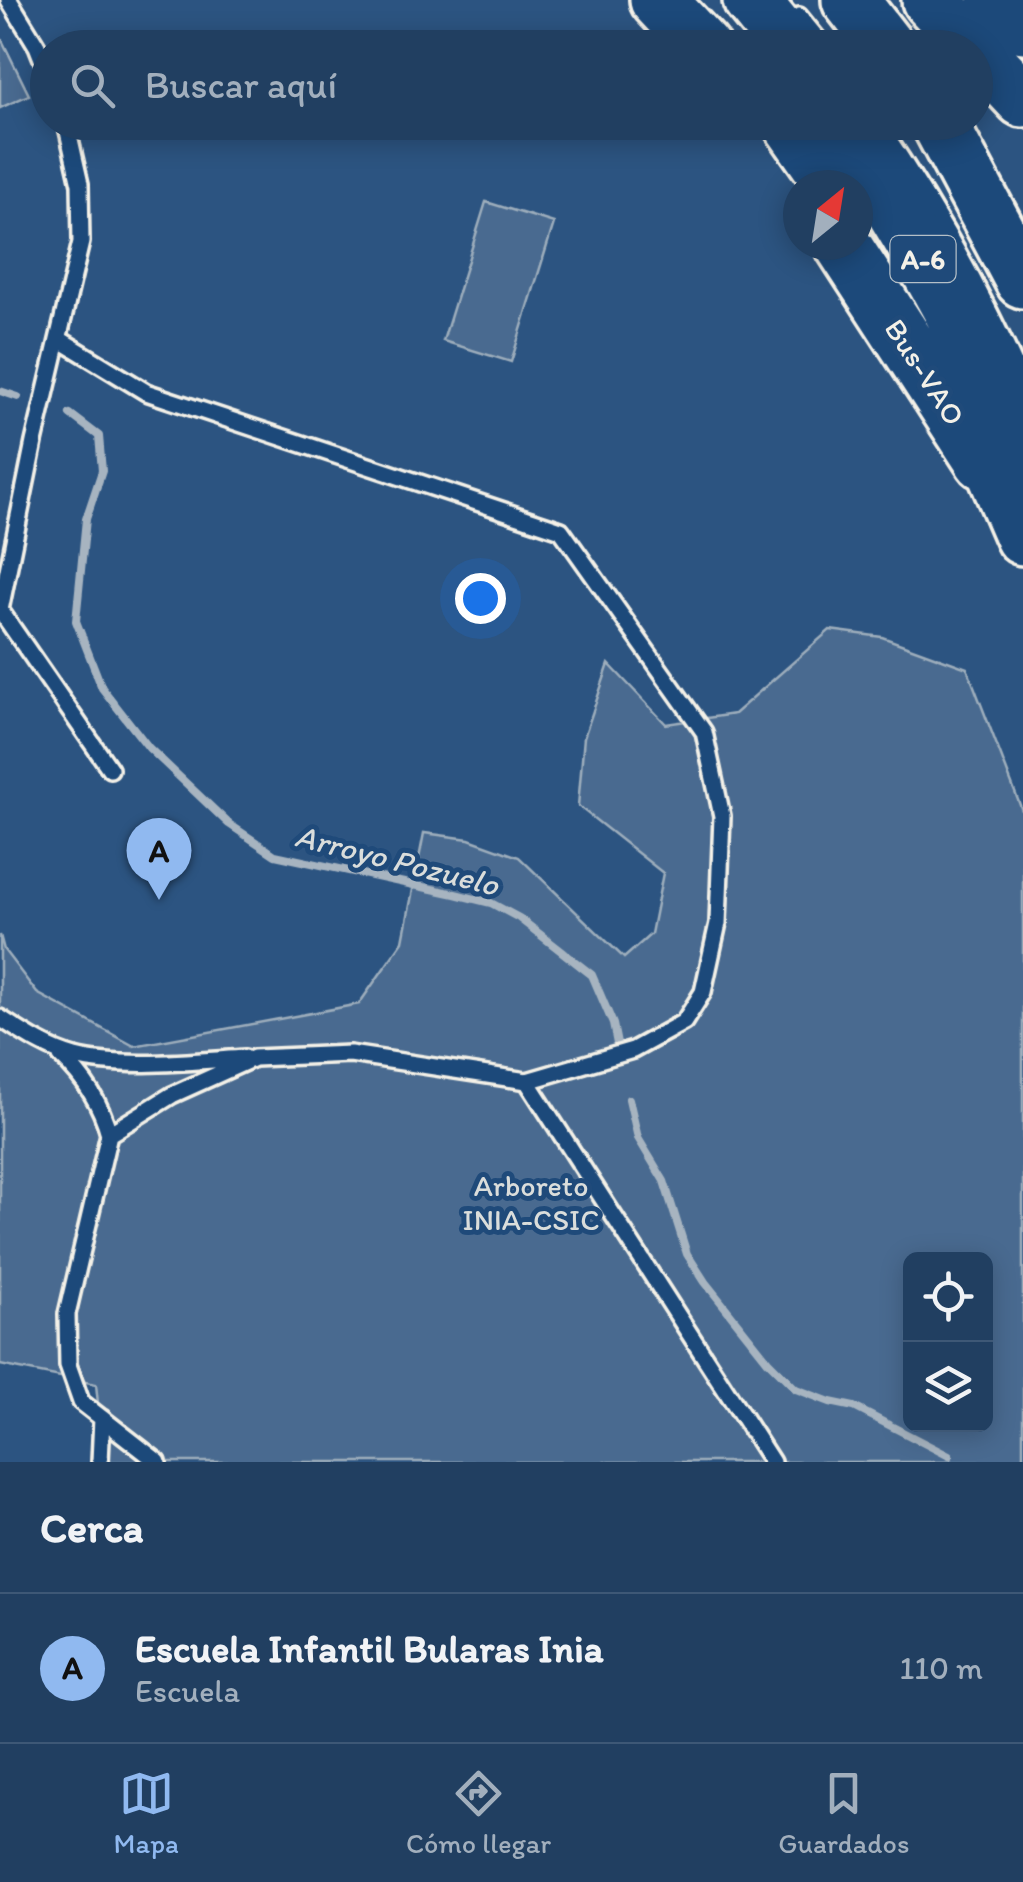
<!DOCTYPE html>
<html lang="es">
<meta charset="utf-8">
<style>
:root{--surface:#213f61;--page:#2d4a6a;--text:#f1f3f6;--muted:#a2afbd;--line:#3e5876;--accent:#90b9f0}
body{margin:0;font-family:Itim,sans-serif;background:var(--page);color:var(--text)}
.controls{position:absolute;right:30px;bottom:30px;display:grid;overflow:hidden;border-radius:15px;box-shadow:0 5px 25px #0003}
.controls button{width:90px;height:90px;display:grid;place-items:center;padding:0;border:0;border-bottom:2px solid var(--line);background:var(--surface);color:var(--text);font:50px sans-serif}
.compass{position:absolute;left:783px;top:170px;width:90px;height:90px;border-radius:50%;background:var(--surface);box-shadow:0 5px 25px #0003;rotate:30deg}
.you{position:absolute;left:480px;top:598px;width:35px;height:35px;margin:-25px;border:8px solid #fff;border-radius:50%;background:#1a73e8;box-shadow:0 0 0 15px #1a73e833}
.badge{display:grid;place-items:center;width:65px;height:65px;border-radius:50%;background:var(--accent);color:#111;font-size:32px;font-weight:700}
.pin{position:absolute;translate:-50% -82px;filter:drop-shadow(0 2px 5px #0008)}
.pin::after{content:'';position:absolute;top:52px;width:35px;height:30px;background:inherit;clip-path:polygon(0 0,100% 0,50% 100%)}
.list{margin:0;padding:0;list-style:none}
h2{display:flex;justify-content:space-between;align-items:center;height:130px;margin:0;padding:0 40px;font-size:42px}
h2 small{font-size:32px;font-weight:400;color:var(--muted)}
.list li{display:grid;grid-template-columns:65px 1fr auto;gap:30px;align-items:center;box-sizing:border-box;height:150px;padding:0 40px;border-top:2px solid var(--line)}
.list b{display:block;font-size:38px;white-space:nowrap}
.list p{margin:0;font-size:32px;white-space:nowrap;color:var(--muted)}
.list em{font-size:32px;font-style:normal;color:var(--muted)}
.icon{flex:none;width:55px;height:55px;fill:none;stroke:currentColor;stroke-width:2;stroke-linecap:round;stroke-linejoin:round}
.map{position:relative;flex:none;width:1023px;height:1462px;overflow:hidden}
.search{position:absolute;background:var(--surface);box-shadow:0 5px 25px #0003;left:30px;right:30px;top:30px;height:110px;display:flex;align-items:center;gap:25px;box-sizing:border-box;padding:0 35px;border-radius:55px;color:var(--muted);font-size:38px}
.sheet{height:280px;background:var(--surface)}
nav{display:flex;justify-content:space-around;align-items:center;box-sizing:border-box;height:140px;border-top:2px solid var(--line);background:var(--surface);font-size:28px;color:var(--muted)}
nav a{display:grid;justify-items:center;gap:5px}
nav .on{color:var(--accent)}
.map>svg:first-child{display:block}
.green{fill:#496b90;stroke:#9eaebc;stroke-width:2.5;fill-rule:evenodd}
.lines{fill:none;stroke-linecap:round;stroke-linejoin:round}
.stream{stroke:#a7b4c0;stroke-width:8}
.service-casing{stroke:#f4f1e8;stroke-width:22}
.motorway-casing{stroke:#f4f1e8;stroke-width:62}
.service{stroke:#1f4a7a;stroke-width:15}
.motorway{stroke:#1f4a7a;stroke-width:55}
.labels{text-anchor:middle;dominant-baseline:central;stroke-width:10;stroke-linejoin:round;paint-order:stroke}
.shield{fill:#1f4a7a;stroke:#b4bfc7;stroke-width:2.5}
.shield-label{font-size:28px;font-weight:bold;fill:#f4f1e8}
.street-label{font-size:30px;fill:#f4f1e8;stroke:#1f4a7a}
.park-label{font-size:30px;fill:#dadddb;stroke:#1f4a7a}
.water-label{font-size:32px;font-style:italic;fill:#dadddb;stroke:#1f4a7a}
</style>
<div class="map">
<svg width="1023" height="1462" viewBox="0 0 1023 1462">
<rect width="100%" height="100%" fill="#2c5481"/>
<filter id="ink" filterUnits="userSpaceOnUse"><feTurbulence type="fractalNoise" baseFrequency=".01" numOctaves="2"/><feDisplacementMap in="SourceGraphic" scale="20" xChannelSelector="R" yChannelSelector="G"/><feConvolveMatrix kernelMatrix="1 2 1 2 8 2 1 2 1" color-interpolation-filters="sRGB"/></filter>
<g filter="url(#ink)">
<path class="green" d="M 0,36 L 29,95 L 0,108 Z
M 486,202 L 554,223 L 511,362 L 443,341 Z
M 830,630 L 882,637 L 967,668 L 1023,813 L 1023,1462 L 104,1462 L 96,1384 L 0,1365 L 0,935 L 4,950 L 37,993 L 134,1046 L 359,1004 L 403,941 L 424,833 L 469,839 L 519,857 L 624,958 L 651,934 L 663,873 L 578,806 L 584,737 L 609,664 L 666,724 L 734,714 ZM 910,1260 L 986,1260 L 986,1424 L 910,1424 Z"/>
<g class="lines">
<path class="stream" d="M 0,391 L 18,397
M 70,414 L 99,436 L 102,471 L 86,519 L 76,621 L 102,688 L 149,748 L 229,824 L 275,855 L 455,894 L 491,903 L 519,918 L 592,975 L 613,1024 L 617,1044
M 629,1099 L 638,1138 L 664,1181 L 687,1254 L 705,1282 L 768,1361 L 796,1389 L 830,1402 L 854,1407 L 949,1456"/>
<g class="service-casing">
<path id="service" d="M 9,0 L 37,46 L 48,74
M 799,16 L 825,48
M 66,122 L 80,184 L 81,242 L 34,442 L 0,610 L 110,769
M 877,122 C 933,204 983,293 1023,383
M 59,339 L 146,392 L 561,530 L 704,732 L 722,816 L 718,923 L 703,992 L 684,1022 L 633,1050 L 527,1081 L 350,1054 L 254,1058 L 172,1095 L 109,1134 L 67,1314 L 68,1365 L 81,1402 L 158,1462
M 0,1018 C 23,1033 48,1050 75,1057 C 122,1069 196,1061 245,1058
M 61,1056 C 84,1078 101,1103 109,1134
M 527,1081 L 772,1462
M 100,1462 L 102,1418"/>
</g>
<g class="motorway-casing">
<path id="motorway" d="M 658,0 L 703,48
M 751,0 L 790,48
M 850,0 L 887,48
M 930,0 L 1023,99
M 996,0 L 1023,25
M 790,122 L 834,185
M 840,122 C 908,231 973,340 1023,458
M 939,122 L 1023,280
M 843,245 L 983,461
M 974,423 L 1023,537"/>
</g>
<use href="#service" class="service"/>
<use href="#motorway" class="motorway"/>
</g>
</g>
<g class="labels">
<rect class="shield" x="890.5" y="236" width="65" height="46" rx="8"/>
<g class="shield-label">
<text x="923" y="259">A-6</text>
</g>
<g class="street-label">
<text transform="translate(925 372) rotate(57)">Bus-VAO</text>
</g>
<g class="park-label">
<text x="531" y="1185">Arboreto<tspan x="531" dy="34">INIA-CSIC</tspan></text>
</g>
<g class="water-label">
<text transform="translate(397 860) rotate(14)">Arroyo Pozuelo</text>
</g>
</g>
</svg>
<div class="controls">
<button><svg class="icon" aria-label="locate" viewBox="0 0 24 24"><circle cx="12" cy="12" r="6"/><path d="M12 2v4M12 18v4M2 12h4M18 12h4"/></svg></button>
<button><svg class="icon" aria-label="layers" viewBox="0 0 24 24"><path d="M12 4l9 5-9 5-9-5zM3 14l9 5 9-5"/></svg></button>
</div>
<svg class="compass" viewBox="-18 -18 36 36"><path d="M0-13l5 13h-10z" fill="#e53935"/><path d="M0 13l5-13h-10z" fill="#a2afbd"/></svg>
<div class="you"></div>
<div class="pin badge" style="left:159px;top:900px">A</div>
<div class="search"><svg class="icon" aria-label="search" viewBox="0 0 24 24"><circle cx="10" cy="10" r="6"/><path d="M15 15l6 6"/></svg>Buscar aquí</div>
</div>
<section class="sheet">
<h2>Cerca<small></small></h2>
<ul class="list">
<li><span class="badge">A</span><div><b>Escuela Infantil Bularas Inia</b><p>Escuela</p></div><em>110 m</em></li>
</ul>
</section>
<nav>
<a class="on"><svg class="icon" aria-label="map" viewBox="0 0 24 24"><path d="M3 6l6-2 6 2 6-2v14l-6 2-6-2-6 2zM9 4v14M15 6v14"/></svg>Mapa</a>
<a><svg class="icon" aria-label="directions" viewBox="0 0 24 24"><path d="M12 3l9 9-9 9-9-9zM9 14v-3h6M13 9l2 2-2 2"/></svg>Cómo llegar</a>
<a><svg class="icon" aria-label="saved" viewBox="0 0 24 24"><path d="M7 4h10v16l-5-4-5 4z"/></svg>Guardados</a>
</nav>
